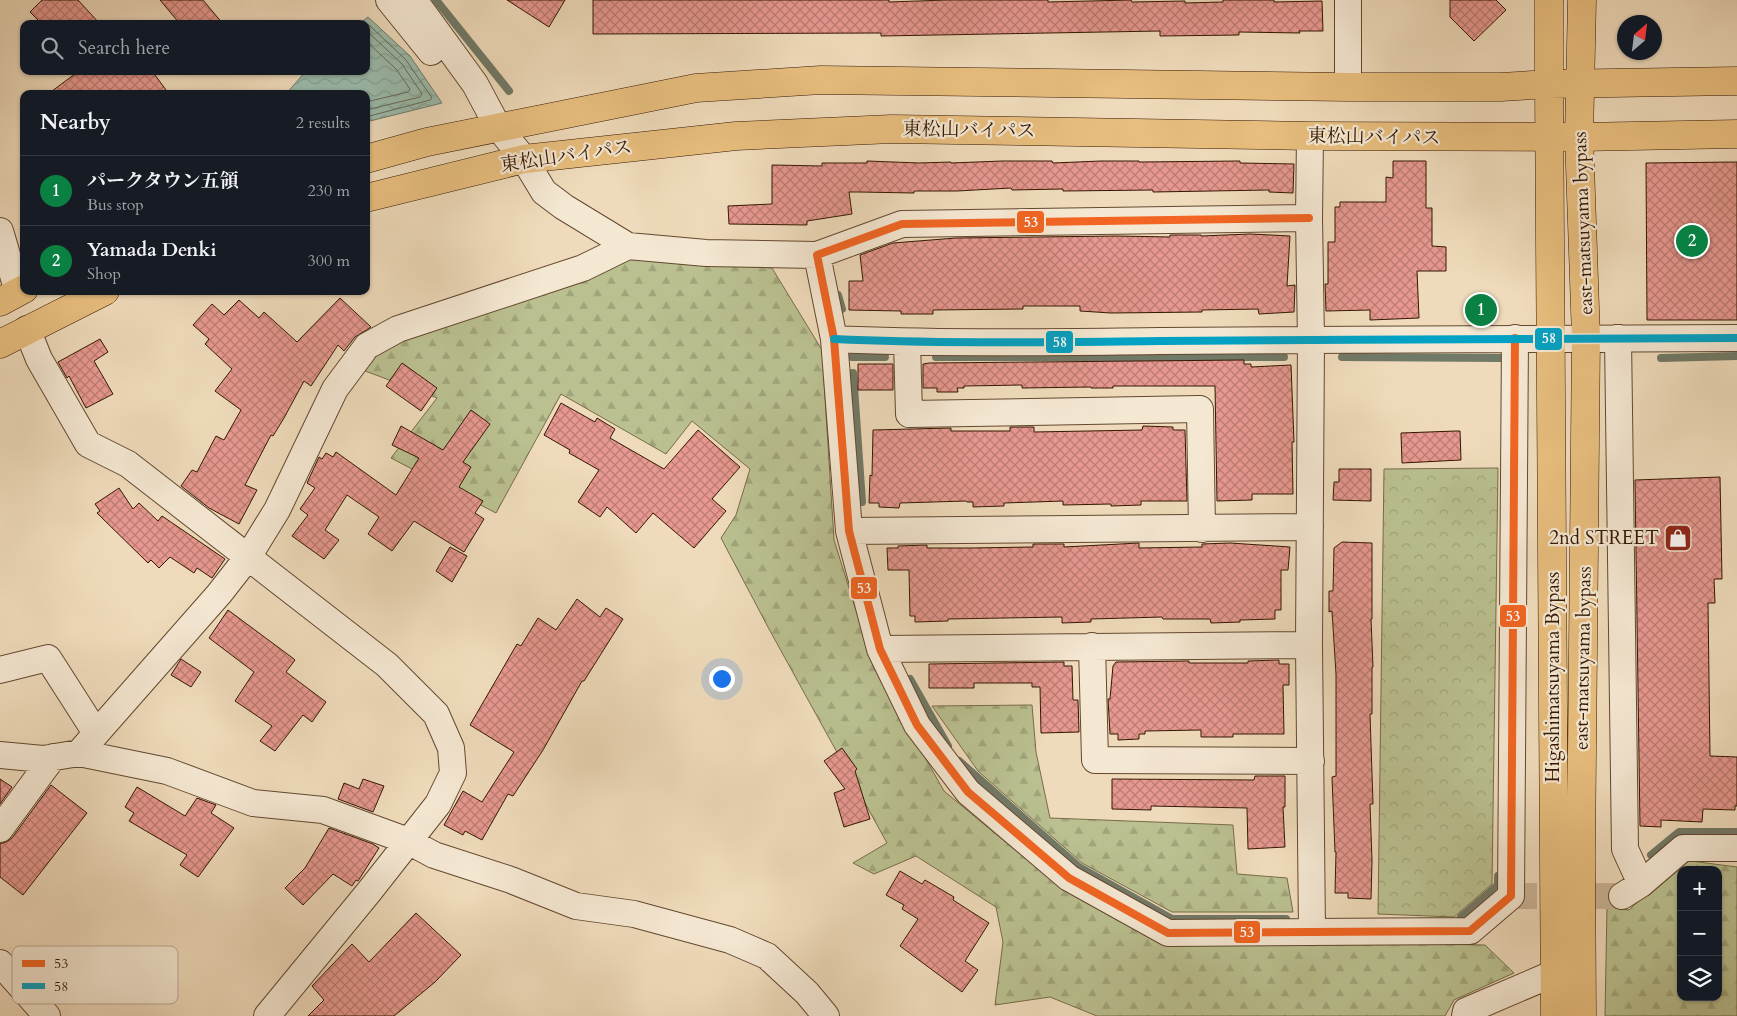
<!DOCTYPE html>
<meta charset="utf-8">
<style>
:root{--surface:#171b24;--page:#20242c;--text:#f1f3f6;--muted:#9ea1a6;--line:#363941;--accent:#0b8043}
body{margin:0;font-family:Cardo,"Noto Serif JP",serif;background:var(--page);color:var(--text)}
.controls{position:absolute;right:15px;bottom:15px;display:grid;overflow:hidden;border-radius:10px;box-shadow:0 1px 4px #0004}
.controls button{width:45px;height:45px;display:grid;place-items:center;padding:0;border:0;border-bottom:1px solid var(--line);background:var(--surface);color:var(--text);font:25px sans-serif}
.compass{position:absolute;left:1617px;top:15px;width:45px;height:45px;border-radius:50%;background:var(--surface);box-shadow:0 1px 4px #0004;rotate:28deg}
.you{position:absolute;left:721px;top:678px;width:18px;height:18px;margin:-12px;border:4px solid #fff;border-radius:50%;background:#1a73e8;box-shadow:0 0 0 8px #1a73e833}
.badge{display:grid;place-items:center;width:32px;height:32px;border-radius:50%;background:var(--accent);color:#fff;font-size:16px;font-weight:700}
.pin{position:absolute;translate:-50% -50%;border:2px solid #fff;box-shadow:0 1px 5px #0006}
.list{margin:0;padding:0;list-style:none}
h2{display:flex;justify-content:space-between;align-items:center;height:65px;margin:0;padding:0 20px;font-size:21px}
h2 small{font-size:16px;font-weight:400;color:var(--muted)}
.list li{display:grid;grid-template-columns:32px 1fr auto;gap:15px;align-items:center;box-sizing:border-box;height:70px;padding:0 20px;border-top:1px solid var(--line)}
.list b{display:block;font-size:19px;white-space:nowrap}
.list p{margin:0;font-size:16px;white-space:nowrap;color:var(--muted)}
.list em{font-size:16px;font-style:normal;color:var(--muted)}
.icon{flex:none;width:28px;height:28px;fill:none;stroke:currentColor;stroke-width:2;stroke-linecap:round;stroke-linejoin:round}
.map{position:relative;flex:none;width:1737px;height:1016px;overflow:hidden}
.search{position:absolute;background:var(--surface);box-shadow:0 1px 4px #0004;left:20px;top:20px;width:350px;height:55px;display:flex;align-items:center;gap:12px;box-sizing:border-box;padding:0 18px;border-radius:10px;color:var(--muted);font-size:19px}
.panel{position:absolute;background:var(--surface);box-shadow:0 1px 4px #0004;left:20px;top:90px;width:350px;height:205px;border-radius:10px}
.map>svg:first-child{display:block}
.forest{fill:url(#forest-firs);stroke:#776c48;fill-rule:evenodd}
.park{fill:url(#park-crowns);stroke:#776c48}
.water{fill:url(#water-waves);stroke:#717967}
.lines{fill:none;stroke-linecap:round;stroke-linejoin:round}
.shore{stroke:#676956;stroke-width:1}
.stream{stroke:#717967;stroke-width:8}
.building{fill:url(#building-cross-hatch);stroke:#341700}
.minor-tunnel{stroke:#cab496;stroke-width:26;stroke-dasharray:26 13;stroke-linecap:butt}
.minor-casing{stroke:#63482f;stroke-width:28}
.major-casing{stroke:#341700;stroke-width:29}
.highway-casing{stroke:#341700;stroke-width:29}
.minor{stroke:#f5e8d3;stroke-width:26}
.major{stroke:#e8be7e;stroke-width:28}
.highway{stroke:#e8be7e;stroke-width:28}
.bus-1-casing{stroke:#f5e8d3;stroke-width:11}
.bus-2-casing{stroke:#f5e8d3;stroke-width:11}
.bus-1{stroke:#f26522;stroke-width:8}
.bus-2{stroke:#03a2c4;stroke-width:8}
.labels{text-anchor:middle;dominant-baseline:central;stroke-width:4.5;stroke-linejoin:round;paint-order:stroke}
.street-label{font-size:19px;fill:#341700;stroke:#f5e8d3}
.poi-label{font-size:19px;fill:#341700;stroke:#f5e8d3;text-anchor:end}
.key{fill:#f5e8d3;stroke:#bba994;stroke-width:1}
.key-label{font-size:14px;fill:#341700}
.line-badge{stroke:#f5e8d3;stroke-width:2}
.badge-label{font-size:14px;text-anchor:middle;font-weight:bold;fill:#fff}
</style>
<div class="map">
<svg width="1737" height="1016" viewBox="0 0 1737 1016">
<defs>
<pattern id="forest-firs" width="22" height="20" patternUnits="userSpaceOnUse" patternTransform="scale(1.25)"><rect width="22" height="20" fill="#bac090"/><path d="M5 1l3.5 6h-7zM16 11l3.5 6h-7z" fill="#a0a47a"/></pattern>
<pattern id="park-crowns" width="20" height="18" patternUnits="userSpaceOnUse" patternTransform="scale(1.25)"><rect width="20" height="18" fill="#bac090"/><path d="M2 6a3 3 0 1 1 6 0M12 15a3 3 0 1 1 6 0" fill="none" stroke="#a0a47a"/></pattern>
<pattern id="water-waves" width="16" height="10" patternUnits="userSpaceOnUse" patternTransform="scale(1.25)"><rect width="16" height="10" fill="#9abbac"/><path d="M0 5q4-4 8 0t8 0" fill="none" stroke="#85a092"/></pattern>
<pattern id="building-cross-hatch" width="8" height="8" patternUnits="userSpaceOnUse" patternTransform="scale(1.25)"><rect width="8" height="8" fill="#e79890"/><path d="M0 0l8 8M0 8l8-8" fill="none" stroke="#bc7b73"/></pattern>
</defs>
<rect width="100%" height="100%" fill="#efdbbb"/>
<filter id="stains"><feTurbulence type="fractalNoise" baseFrequency=".004" numOctaves="4"/><feColorMatrix values="0 0 0 0 .2 0 0 0 0 .09 0 0 0 0 .02 0 0 0 .5 -.17"/></filter>
<radialGradient id="worn" r=".72"><stop offset=".6" stop-color="#630" stop-opacity="0"/><stop offset="1" stop-color="#630" stop-opacity=".3"/></radialGradient>
<path class="forest" d="M 635,252 L 681,262 L 772,268 L 822,350 L 834,540 L 874,668 L 944,791 L 1062,889 L 1158,939 L 1485,945 L 1514,973 L 1454,1000 L 1445,1016 L 1097,1016 L 1050,997 L 995,1005 L 1003,942 L 996,907 L 916,856 L 874,874 L 853,863 L 887,843 L 769,629 L 721,538 L 736,515 L 750,469 L 692,421 L 666,454 L 561,394 L 496,513 L 391,458 L 437,398 L 360,369 L 372,351 Z
M 1032,705 L 1036,752 L 1050,818 L 1233,825 L 1237,874 L 1287,878 L 1293,912 L 1172,912 L 1082,863 L 978,771 L 932,706 Z
M 1683,860 L 1737,867 L 1737,1016 L 1605,1016 L 1607,907 L 1629,910 ZM 1681,870 L 1718,870 L 1718,997 L 1681,997 Z"/>
<path class="park" d="M 1498,468 L 1492,884 L 1454,917 L 1378,914 L 1384,469 Z"/>
<path class="water" d="M 368,17 L 410,56 L 442,103 L 366,122 L 366,94 L 286,94 L 306,71 L 366,71 L 366,24 L 359,24 Z"/>
<g class="lines">
<path class="shore" d="M 366,24 L 369,25 L 406,60 L 432,98 L 430,100 L 366,117
M 366,32 L 369,33 L 402,64 L 422,94 L 420,97 L 366,110
M 366,41 L 396,69 L 410,89 L 408,92 L 366,102"/>
<path class="stream" d="M 436,0 L 509,91
M 838,295 L 842,309
M 852,357 L 885,357
M 936,357 L 1284,357
M 1342,357 L 1502,358
M 1661,358 L 1737,356
M 853,373 L 862,502
M 910,679 L 948,746
M 959,761 L 1079,867 L 1172,919 L 1286,919
M 1651,855 L 1679,832 L 1737,832
M 1461,917 L 1498,885 L 1498,876"/>
</g>
<path class="building" d="M 42,0 L 78,0 L 100,24 L 42,24 L 30,12 Z
M 160,0 L 203,0 L 223,24 L 180,24 Z
M 507,0 L 565,0 L 549,27 Z
M 593,0 L 889,0 L 889,2 L 947,0 L 1048,0 L 1048,2 L 1131,0 L 1132,2 L 1185,1 L 1185,3 L 1223,2 L 1223,0 L 1274,0 L 1274,2 L 1322,1 L 1323,31 L 1299,31 L 1300,33 L 1239,32 L 1239,35 L 1160,36 L 1160,31 L 881,36 L 881,33 L 593,34 Z
M 1450,0 L 1496,0 L 1506,10 L 1474,41 L 1450,17 Z
M 79,71 L 152,71 L 169,94 L 48,94 Z
M 867,161 L 919,163 L 951,162 L 951,163 L 1002,161 L 1052,161 L 1053,163 L 1101,161 L 1139,161 L 1139,162 L 1240,161 L 1240,163 L 1294,164 L 1293,193 L 1269,192 L 1269,190 L 1153,192 L 1153,190 L 1063,191 L 1063,189 L 1012,190 L 1011,188 L 957,191 L 914,191 L 914,193 L 859,192 L 849,192 L 852,214 L 807,221 L 807,225 L 729,224 L 728,206 L 772,204 L 772,165 L 822,166 L 822,163 L 867,163 Z
M 1393,161 L 1426,161 L 1426,208 L 1432,208 L 1432,246 L 1446,247 L 1446,271 L 1417,271 L 1419,318 L 1370,320 L 1370,310 L 1326,311 L 1325,284 L 1328,284 L 1328,242 L 1335,242 L 1335,207 L 1340,207 L 1340,202 L 1386,202 L 1386,177 L 1393,178 Z
M 1737,162 L 1737,320 L 1647,320 L 1646,163 Z
M 1250,234 L 1290,236 L 1287,286 L 1295,285 L 1294,312 L 1259,314 L 1258,309 L 1202,310 L 1202,312 L 1111,313 L 1080,311 L 1080,306 L 1023,306 L 1023,309 L 933,310 L 933,314 L 901,314 L 901,311 L 849,310 L 849,281 L 863,281 L 860,255 L 893,243 L 956,238 L 1117,236 L 1170,237 L 1170,235 L 1201,235 L 1201,236 Z
M 340,298 L 371,327 L 355,337 L 344,351 L 338,345 L 311,386 L 304,381 L 284,418 L 273,436 L 271,435 L 245,485 L 257,490 L 239,524 L 209,508 L 181,486 L 192,470 L 197,472 L 216,436 L 224,440 L 241,410 L 215,391 L 232,369 L 205,344 L 209,339 L 193,325 L 212,304 L 224,315 L 239,300 L 259,318 L 264,312 L 297,342 Z
M 100,339 L 108,352 L 94,361 L 113,394 L 86,408 L 69,376 L 67,378 L 58,362 Z
M 1244,360 L 1244,364 L 1251,364 L 1251,367 L 1291,365 L 1294,442 L 1292,442 L 1293,494 L 1252,494 L 1252,500 L 1217,501 L 1215,386 L 1113,386 L 1113,388 L 1091,388 L 1091,387 L 1022,388 L 1022,385 L 964,386 L 964,388 L 957,388 L 958,392 L 937,392 L 937,388 L 923,388 L 923,364 L 929,363 Z
M 402,363 L 437,388 L 421,411 L 386,386 Z
M 858,364 L 893,364 L 893,390 L 858,390 Z
M 561,403 L 595,422 L 597,418 L 615,429 L 610,438 L 664,469 L 698,430 L 740,467 L 712,499 L 726,511 L 694,548 L 653,513 L 636,533 L 607,507 L 600,517 L 578,502 L 599,470 L 569,453 L 570,450 L 544,435 Z
M 471,410 L 490,424 L 463,462 L 471,467 L 459,487 L 483,501 L 475,513 L 484,519 L 464,552 L 414,521 L 392,551 L 368,534 L 379,517 L 347,495 L 325,530 L 339,540 L 324,559 L 292,536 L 308,515 L 300,509 L 315,488 L 307,483 L 319,457 L 322,459 L 326,453 L 333,457 L 336,452 L 396,495 L 419,458 L 392,445 L 401,426 L 443,450 Z
M 1143,426 L 1173,427 L 1173,430 L 1185,430 L 1187,501 L 1141,501 L 1141,505 L 1111,506 L 1111,504 L 1063,505 L 1063,501 L 1004,503 L 1004,506 L 973,507 L 973,502 L 967,502 L 966,501 L 900,503 L 899,508 L 879,507 L 879,503 L 869,503 L 870,475 L 872,476 L 873,430 L 951,428 L 951,431 L 1010,431 L 1010,427 L 1034,427 L 1034,432 L 1142,430 Z
M 1456,431 L 1460,431 L 1461,460 L 1402,463 L 1401,433 Z
M 1339,469 L 1371,469 L 1371,501 L 1333,500 L 1334,482 L 1339,482 Z
M 1720,477 L 1722,579 L 1714,579 L 1715,603 L 1708,603 L 1710,756 L 1737,757 L 1737,806 L 1735,806 L 1735,810 L 1703,809 L 1702,822 L 1661,820 L 1661,827 L 1640,826 L 1635,480 Z
M 119,488 L 133,509 L 139,503 L 158,521 L 162,516 L 225,559 L 212,578 L 197,568 L 194,573 L 170,557 L 159,568 L 151,560 L 148,563 L 97,513 L 100,511 L 95,504 Z
M 1342,542 L 1372,543 L 1372,619 L 1371,619 L 1373,667 L 1372,667 L 1372,714 L 1370,714 L 1373,804 L 1370,804 L 1372,861 L 1371,899 L 1348,898 L 1348,893 L 1335,893 L 1336,852 L 1335,852 L 1332,777 L 1336,776 L 1336,674 L 1332,611 L 1329,612 L 1329,591 L 1333,591 L 1334,548 Z
M 1139,543 L 1139,548 L 1202,547 L 1202,544 L 1230,543 L 1290,547 L 1288,570 L 1281,570 L 1281,610 L 1275,610 L 1275,619 L 1240,620 L 1240,622 L 1211,623 L 1210,619 L 1163,619 L 1162,617 L 1091,619 L 1091,622 L 1062,623 L 1062,617 L 948,619 L 948,621 L 915,622 L 915,616 L 910,616 L 909,570 L 888,570 L 887,548 L 898,548 L 898,546 L 927,545 L 927,548 L 971,548 L 1033,547 L 1033,544 L 1064,544 L 1064,547 Z
M 450,547 L 467,556 L 452,582 L 436,571 Z
M 577,599 L 600,617 L 606,608 L 623,619 L 584,681 L 582,681 L 543,750 L 513,796 L 508,794 L 482,840 L 465,831 L 463,835 L 444,825 L 463,791 L 482,802 L 514,752 L 470,725 L 517,644 L 521,646 L 538,618 L 556,630 Z
M 228,610 L 294,659 L 295,660 L 286,672 L 326,702 L 312,722 L 303,715 L 275,751 L 260,741 L 272,726 L 235,701 L 254,672 L 209,638 Z
M 181,659 L 201,672 L 191,687 L 171,675 Z
M 1279,660 L 1279,664 L 1289,664 L 1289,685 L 1283,685 L 1284,734 L 1233,734 L 1233,737 L 1201,737 L 1201,730 L 1145,731 L 1145,734 L 1139,734 L 1139,739 L 1118,740 L 1118,734 L 1110,734 L 1108,699 L 1110,699 L 1113,666 L 1116,662 L 1189,661 L 1189,663 L 1248,663 L 1248,661 Z
M 1064,662 L 1064,666 L 1072,666 L 1073,700 L 1078,700 L 1079,732 L 1041,733 L 1040,687 L 1032,687 L 1032,683 L 974,683 L 974,688 L 929,688 L 929,664 Z
M 842,748 L 857,769 L 855,771 L 870,819 L 844,827 L 834,793 L 845,789 L 824,761 Z
M 1255,776 L 1285,776 L 1285,807 L 1283,807 L 1285,847 L 1248,849 L 1247,808 L 1151,806 L 1151,810 L 1112,809 L 1112,779 L 1254,780 Z
M 0,779 L 12,787 L 0,804 Z
M 363,779 L 384,786 L 373,812 L 338,799 L 344,783 L 359,789 Z
M 51,785 L 87,813 L 23,895 L 0,877 L 0,844 L 6,842 L 12,838 Z
M 137,787 L 185,816 L 197,798 L 216,805 L 211,813 L 234,828 L 198,877 L 180,865 L 187,855 L 129,821 L 134,813 L 125,807 Z
M 329,828 L 373,844 L 379,848 L 358,881 L 356,880 L 352,886 L 333,874 L 303,905 L 285,888 L 305,868 Z
M 900,871 L 922,884 L 925,880 L 954,897 L 953,900 L 989,923 L 965,961 L 978,970 L 962,992 L 900,946 L 918,919 L 902,909 L 904,905 L 886,895 Z
M 416,913 L 461,955 L 435,982 L 394,1016 L 308,1016 L 324,1000 L 312,986 L 352,944 L 369,962 Z"/>
<g class="lines">
<path class="minor-tunnel" d="M 1511,896 L 1622,896"/>
<g class="minor-casing">
<path id="minor" d="M 389,0 L 431,52
M 414,0 L 475,84 L 498,127 L 524,159 L 544,192 L 564,207 L 628,246 L 706,253 L 817,255
M 1348,87 L 1348,0
M 1310,136 L 1309,218 L 1311,340 L 1309,645 L 1312,931
M 1309,218 L 902,224 L 817,255 L 834,339 L 849,531 L 880,649 L 917,725 L 968,792 L 1069,878 L 1168,933 L 1470,931 L 1511,896 L 1515,338
M 0,231 L 18,292
M 27,329 L 39,359 L 88,444 L 128,464 L 387,665 L 436,714 L 451,748 L 453,773 L 438,804 L 368,893 L 267,1016
M 1618,338 L 1625,849 L 1641,884
M 834,339 C 943,344 1052,342 1161,341 C 1353,340 1545,338 1737,338
M 907,342 L 909,414 L 1200,409 L 1202,529
M 849,531 L 1310,527
M 1092,646 L 1095,760 L 1311,761
M 880,649 L 1309,645
M 0,670 L 48,658 L 96,733
M 79,753 L 219,594 L 248,557 L 277,510 L 335,389 L 367,346 L 398,329 L 583,268 L 628,246
M 0,755 L 43,759 L 79,753 L 167,771 L 253,803 L 323,810 L 408,841 L 434,855 L 511,880 L 576,906 L 634,914 L 730,940 L 767,956 L 807,993 L 826,1016
M 0,829 L 53,757
M 1622,896 L 1641,884 L 1683,848 L 1737,848
M 0,963 L 47,1016
M 1465,1016 L 1466,1011 L 1555,973"/>
</g>
<g class="major-casing">
<path id="major" d="M 1555,1016 L 1549,84 L 1737,81
M 1582,1016 L 1581,857 L 1586,337 L 1579,137 L 1737,134"/>
</g>
<g class="highway-casing">
<path id="highway" d="M 366,159 L 427,142 L 696,88 L 821,80 L 1348,87 L 1501,87 L 1549,84 L 1549,0
M 366,198 L 524,159 L 736,136 L 892,129 L 1310,136 L 1579,137 L 1582,0
M 0,302 L 24,289
M 0,344 L 105,291"/>
</g>
<use href="#minor" class="minor"/>
<use href="#major" class="major"/>
<use href="#highway" class="highway"/>
<g class="bus-1-casing">
<path id="bus-1" d="M 1309,218 L 902,224 L 817,255 L 834,339 L 849,531 L 880,649 L 917,725 L 968,792 L 1069,878 L 1168,933 L 1470,931 L 1511,896 L 1515,338"/>
</g>
<g class="bus-2-casing">
<path id="bus-2" d="M 834,339 C 943,344 1052,342 1161,341 C 1353,340 1545,338 1737,338"/>
</g>
<use href="#bus-1" class="bus-1"/>
<use href="#bus-2" class="bus-2"/>
</g>
<defs>
<g id="shop-square" transform="scale(1.4375)"><rect x="-9" y="-9" width="18" height="18" rx="4" fill="#8f2418" stroke="#f5e8d3"/><path d="M-5-2.5h2.3a2.7 3.5 0 0 1 5.4 0H5L5.5 6h-11ZM-1.5-2.5h3a1.5 2.3 0 0 0-3 0Z" fill="#fff"/></g>
</defs>
<g fill-rule="evenodd">
<use href="#shop-square" x="1678" y="538"/>
</g>
<g class="labels">
<g class="street-label">
<text transform="translate(969 130) rotate(1)">東松山バイパス</text>
<text transform="translate(1374 137) rotate(1)">東松山バイパス</text>
<text transform="translate(566 156) rotate(-8)">東松山バイパス</text>
<text transform="translate(1583 223) rotate(-92)">east-matsuyama bypass</text>
<text transform="translate(1583 658) rotate(-89)">east-matsuyama bypass</text>
<text transform="translate(1553 677) rotate(-90)">Higashimatsuyama Bypass</text>
</g>
<g class="poi-label">
<text x="1659" y="538">2nd STREET</text>
</g>
</g>
<rect x="12" y="946" width="166" height="58" rx="8" class="key"/>
<rect x="22" y="960" width="23" height="7" fill="#f26522"/>
<rect x="22" y="983" width="23" height="6" fill="#03a2c4"/>
<g class="key-label">
<text x="54" y="968">53</text>
<text x="54" y="991">58</text>
</g>
<g class="line-badge">
<rect x="1016" y="210" width="29" height="24" rx="5" fill="#f26522"/>
<rect x="1534" y="327" width="29" height="24" rx="5" fill="#03a2c4"/>
<rect x="1045" y="330" width="29" height="24" rx="5" fill="#03a2c4"/>
<rect x="850" y="576" width="28" height="24" rx="5" fill="#f26522"/>
<rect x="1499" y="604" width="28" height="24" rx="5" fill="#f26522"/>
<rect x="1233" y="920" width="28" height="24" rx="5" fill="#f26522"/>
</g>
<g class="badge-label">
<text x="1031" y="227">53</text>
<text x="1549" y="343">58</text>
<text x="1060" y="347">58</text>
<text x="864" y="593">53</text>
<text x="1513" y="621">53</text>
<text x="1247" y="937">53</text>
</g>
<rect width="100%" height="100%" filter="url(#stains)"/>
<rect width="100%" height="100%" fill="url(#worn)"/>
</svg>
<div class="controls">
<button>+</button>
<button>−</button>
<button><svg class="icon" aria-label="layers" viewBox="0 0 24 24"><path d="M12 4l9 5-9 5-9-5zM3 14l9 5 9-5"/></svg></button>
</div>
<svg class="compass" viewBox="-18 -18 36 36"><path d="M0-13l5 13h-10z" fill="#e53935"/><path d="M0 13l5-13h-10z" fill="#9ea1a6"/></svg>
<div class="you"></div>
<div class="pin badge" style="left:1481px;top:310px">1</div>
<div class="pin badge" style="left:1692px;top:241px">2</div>
<div class="search"><svg class="icon" aria-label="search" viewBox="0 0 24 24"><circle cx="10" cy="10" r="6"/><path d="M15 15l6 6"/></svg>Search here</div>
<section class="panel">
<h2>Nearby<small>2 results</small></h2>
<ul class="list">
<li><span class="badge">1</span><div><b>パークタウン五領</b><p>Bus stop</p></div><em>230 m</em></li>
<li><span class="badge">2</span><div><b>Yamada Denki</b><p>Shop</p></div><em>300 m</em></li>
</ul>
</section>
</div>
